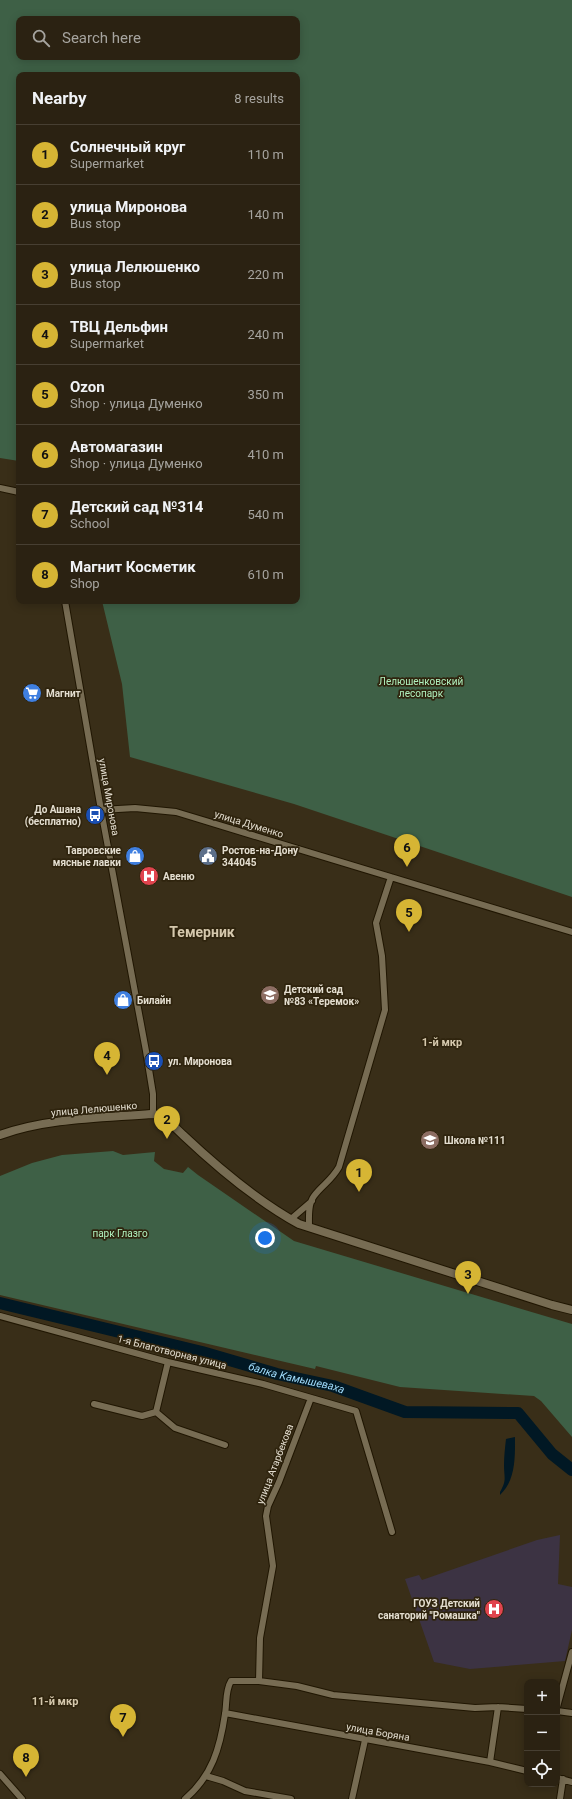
<!DOCTYPE html>
<meta charset="utf-8">
<style>
:root{--surface:#2b2212;--page:#332a1b;--text:#f1f3f6;--muted:#a6a49f;--line:#473f32;--accent:#d6b534}
body{margin:0;font-family:Roboto,sans-serif;background:var(--page);color:var(--text)}
.controls{position:absolute;right:12px;bottom:12px;display:grid;overflow:hidden;border-radius:8px;box-shadow:0 2px 10px #0003}
.controls button{width:36px;height:36px;display:grid;place-items:center;padding:0;border:0;border-bottom:1px solid var(--line);background:var(--surface);color:var(--text);font:20px sans-serif}
.you{position:absolute;left:265px;top:1238px;width:14px;height:14px;margin:-10px;border:3px solid #fff;border-radius:50%;background:#1a73e8;box-shadow:0 0 0 6px #1a73e833}
.badge{display:grid;place-items:center;width:26px;height:26px;border-radius:50%;background:var(--accent);color:#111;font-size:13px;font-weight:700}
.pin{position:absolute;translate:-50% -33px;filter:drop-shadow(0 1px 2px #0008)}
.pin::after{content:'';position:absolute;top:21px;width:14px;height:12px;background:inherit;clip-path:polygon(0 0,100% 0,50% 100%)}
.list{margin:0;padding:0;list-style:none}
h2{display:flex;justify-content:space-between;align-items:center;height:52px;margin:0;padding:0 16px;font-size:17px}
h2 small{font-size:13px;font-weight:400;color:var(--muted)}
.list li{display:grid;grid-template-columns:26px 1fr auto;gap:12px;align-items:center;box-sizing:border-box;height:60px;padding:0 16px;border-top:1px solid var(--line)}
.list b{display:block;font-size:15px;white-space:nowrap}
.list p{margin:0;font-size:13px;white-space:nowrap;color:var(--muted)}
.list em{font-size:13px;font-style:normal;color:var(--muted)}
.icon{flex:none;width:22px;height:22px;fill:none;stroke:currentColor;stroke-width:2;stroke-linecap:round;stroke-linejoin:round}
.map{position:relative;flex:none;width:572px;height:1799px;overflow:hidden}
.search{position:absolute;background:var(--surface);box-shadow:0 2px 10px #0003;left:16px;top:16px;width:284px;height:44px;display:flex;align-items:center;gap:10px;box-sizing:border-box;padding:0 14px;border-radius:8px;color:var(--muted);font-size:15px}
.panel{position:absolute;background:var(--surface);box-shadow:0 2px 10px #0003;left:16px;top:72px;width:284px;height:532px;border-radius:8px}
.map>svg:first-child{display:block}
.medical{fill:#3c3343}
.green{fill:#3e6046;fill-rule:evenodd}
.water{fill:#011824}
.lines{fill:none;stroke-linecap:round;stroke-linejoin:round}
.river{stroke:#011824;stroke-width:12}
.minor-casing{stroke:#201602;stroke-width:8}
.tertiary-casing{stroke:#201602;stroke-width:10}
.minor{stroke:#776c53;stroke-width:6}
.tertiary{stroke:#776c53;stroke-width:8}
.labels{text-anchor:middle;dominant-baseline:central;stroke-width:3.5;stroke-linejoin:round;paint-order:stroke}
.park-label{font-size:10px;fill:#b0f1be;stroke:#2f240e}
.poi-label{font-size:10px;font-weight:bold;fill:#e4ded0;stroke:#2f240e;text-anchor:start}
.street-label{font-size:10px;fill:#e4ded0;stroke:#2f240e}
.neighbourhood-label{font-size:11px;font-weight:bold;fill:#d5c8ad;stroke:#2f240e}
.water-label{font-size:11px;font-style:italic;fill:#a1ddfd;stroke:#2f240e}
.district-label{font-size:14px;font-weight:bold;fill:#d5c8ad;stroke:#2f240e}
</style>
<div class="map">
<svg width="572" height="1799" viewBox="0 0 572 1799">
<rect width="100%" height="100%" fill="#392e18"/>
<path class="medical" d="M 560,1535 L 558,1584 L 572,1587 L 572,1630 L 565,1661 L 470,1669 L 434,1662 L 405,1579 L 419,1575 L 422,1580 L 537,1540 Z"/>
<path class="green" d="M 0,0 L 572,0 L 572,897 L 294,804 L 130,757 L 122,684 L 102,601 L 297,601 L 297,75 L 19,75 L 19,461 L 0,458 ZM 19,19 L 297,19 L 297,57 L 19,57 Z
M 113,1151 L 123,1155 L 155,1152 L 154,1161 L 164,1169 L 183,1173 L 188,1167 L 198,1175 L 294,1241 L 572,1324 L 572,1437 L 541,1401 L 534,1396 L 400,1387 L 316,1366 L 315,1369 L 0,1295 L 0,1176 L 32,1163 L 62,1155 Z"/>
<path class="water" d="M 515,1437 C 515,1457 516,1480 500,1495 L 500,1492 C 507,1480 504,1478 504,1465 C 504,1456 505,1448 506,1439 Z"/>
<g class="lines">
<path class="river" id="s1" d="M 0,1303 L 202,1352 L 277,1374 L 333,1386 L 405,1412 L 518,1413 L 552,1454 L 572,1470"/>
<g class="minor-casing">
<path id="minor" d="M 0,488 L 19,492
M 65,601 L 101,810 L 146,1051 L 153,1094 L 153,1114
M 101,810 L 135,808 L 176,812 L 572,932
M 291,1219 L 312,1201
M 309,1227 C 309,1217 308,1204 314,1196 C 322,1185 331,1181 339,1167 L 385,1010 L 382,956 L 376,923 L 391,877
M 0,1316 L 168,1362 L 263,1384 L 356,1411 L 392,1532
M 94,1404 L 142,1416 L 156,1412 L 175,1428 L 225,1445
M 156,1412 L 168,1362
M 259,1681 L 260,1638 L 273,1566 L 266,1516 L 268,1506 L 279,1482 L 311,1398
M 557,1707 L 572,1652
M 557,1711 L 572,1713
M 225,1713 L 490,1762 L 527,1771
M 490,1762 L 498,1707
M 0,1774 L 22,1799
M 206,1776 L 223,1781 L 245,1791 L 291,1799
M 557,1778 L 572,1782
M 185,1799 C 212,1776 220,1748 225,1714 C 227,1703 225,1691 231,1681 L 259,1681 L 297,1686 L 333,1695 L 475,1708 L 498,1707 L 527,1709
M 352,1799 L 365,1740
M 560,1799 L 563,1779"/>
</g>
<g class="tertiary-casing">
<path id="tertiary" d="M 0,1135 C 47,1118 101,1118 151,1114 C 164,1114 174,1127 183,1135 C 218,1168 257,1201 299,1224 L 552,1305 L 572,1310"/>
</g>
<use href="#minor" class="minor"/>
<use href="#tertiary" class="tertiary"/>
</g>
<defs>
<g id="supermarket-disc" transform="scale(1)"><circle r="9.5" fill="#3f7fe0" stroke="#2f240e"/><path d="M-6-5.5h2.5l.6 2H6L4.5 2H-2.5L-4.4-4H-6ZM-1.5 3.2a1.3 1.3 0 1 0 .1 0ZM3 3.2a1.3 1.3 0 1 0 .1 0Z" fill="#fff"/></g>
<g id="bus-disc" transform="scale(1)"><circle r="9.5" fill="#1a4fb4" stroke="#2f240e"/><path d="M-5-6H5V4H4V6H2V4H-2V6H-4V4H-5ZM-3.5-4V0h7V-4ZM-3.5 1.2v1.5H-2V1.2ZM2 1.2v1.5H3.5V1.2Z" fill="#fff"/></g>
<g id="shop-disc" transform="scale(1)"><circle r="9.5" fill="#3f7fe0" stroke="#2f240e"/><path d="M-5-2.5h2.3a2.7 3.5 0 0 1 5.4 0H5L5.5 6h-11ZM-1.5-2.5h3a1.5 2.3 0 0 0-3 0Z" fill="#fff"/></g>
<g id="civic-disc" transform="scale(1)"><circle r="9.5" fill="#5c6f8a" stroke="#2f240e"/><path d="M-.6-6.5H3V-4.5H.6V-3L4-1V1h2V6H-6V1h2V-1L-.6-3ZM-1.2 2.5V6h2.4V2.5Z" fill="#fff"/></g>
<g id="hospital-disc" transform="scale(1)"><circle r="9.5" fill="#e0444e" stroke="#2f240e"/><path d="M-5-5h3v3.5h4V-5h3V5h-3V1.5h-4V5h-3Z" fill="#fff"/></g>
<g id="school-disc" transform="scale(1)"><circle r="9.5" fill="#8d6e63" stroke="#2f240e"/><path d="M0-5L7-2L0 1L-7-2ZM-4 1L0 2.5L4 1V4Q0 6-4 4Z" fill="#fff"/></g>
</defs>
<g fill-rule="evenodd">
<use href="#supermarket-disc" x="32" y="693"/>
<use href="#bus-disc" x="95" y="815"/>
<use href="#shop-disc" x="135" y="856"/>
<use href="#civic-disc" x="208" y="856"/>
<use href="#hospital-disc" x="149" y="876"/>
<use href="#school-disc" x="270" y="995"/>
<use href="#shop-disc" x="123" y="1000"/>
<use href="#bus-disc" x="154" y="1061"/>
<use href="#school-disc" x="430" y="1140"/>
<use href="#hospital-disc" x="494" y="1609"/>
</g>
<g class="labels">
<g class="park-label">
<text x="421" y="681">Лелюшенковский<tspan x="421" dy="12">лесопарк</tspan></text>
<text x="120" y="1233">парк Глазго</text>
</g>
<g class="poi-label">
<text x="46" y="693">Магнит</text>
<text x="81" y="809" text-anchor="end">До Ашана<tspan x="81" dy="12">(бесплатно)</tspan></text>
<text x="121" y="850" text-anchor="end">Тавровские<tspan x="121" dy="12">мясные лавки</tspan></text>
<text x="222" y="850">Ростов-на-Дону<tspan x="222" dy="12">344045</tspan></text>
<text x="163" y="876">Авеню</text>
<text x="284" y="989">Детский сад<tspan x="284" dy="12">№83 «Теремок»</tspan></text>
<text x="137" y="1000">Билайн</text>
<text x="168" y="1061">ул. Миронова</text>
<text x="444" y="1140">Школа №111</text>
<text x="480" y="1603" text-anchor="end">ГОУЗ Детский<tspan x="480" dy="12">санаторий "Ромашка"</tspan></text>
</g>
<g class="street-label">
<text transform="translate(109 797) rotate(80)">улица Миронова</text>
<text transform="translate(249 824) rotate(17)">улица Думенко</text>
<text transform="translate(94 1109) rotate(-5)">улица Лелюшенко</text>
<text transform="translate(172 1352) rotate(14)">1-я Благотворная улица</text>
<text transform="translate(275 1464) rotate(-69)">улица Атарбекова</text>
<text transform="translate(378 1732) rotate(10)">улица Боряна</text>
</g>
<g class="neighbourhood-label">
<text x="442" y="1042">1-й мкр</text>
<text x="55" y="1701">11-й мкр</text>
</g>
<g class="water-label">
<text stroke="none"><textPath href="#s1" startOffset="306">балка Камышеваха</textPath></text>
</g>
<g class="district-label">
<text x="202" y="932">Темерник</text>
</g>
</g>
</svg>
<div class="controls">
<button>+</button>
<button>−</button>
<button><svg class="icon" aria-label="locate" viewBox="0 0 24 24"><circle cx="12" cy="12" r="6"/><path d="M12 2v4M12 18v4M2 12h4M18 12h4"/></svg></button>
</div>
<div class="you"></div>
<div class="pin badge" style="left:359px;top:1192px">1</div>
<div class="pin badge" style="left:167px;top:1139px">2</div>
<div class="pin badge" style="left:468px;top:1294px">3</div>
<div class="pin badge" style="left:107px;top:1075px">4</div>
<div class="pin badge" style="left:409px;top:932px">5</div>
<div class="pin badge" style="left:407px;top:867px">6</div>
<div class="pin badge" style="left:123px;top:1737px">7</div>
<div class="pin badge" style="left:26px;top:1777px">8</div>
<div class="search"><svg class="icon" aria-label="search" viewBox="0 0 24 24"><circle cx="10" cy="10" r="6"/><path d="M15 15l6 6"/></svg>Search here</div>
<section class="panel">
<h2>Nearby<small>8 results</small></h2>
<ul class="list">
<li><span class="badge">1</span><div><b>Солнечный круг</b><p>Supermarket</p></div><em>110 m</em></li>
<li><span class="badge">2</span><div><b>улица Миронова</b><p>Bus stop</p></div><em>140 m</em></li>
<li><span class="badge">3</span><div><b>улица Лелюшенко</b><p>Bus stop</p></div><em>220 m</em></li>
<li><span class="badge">4</span><div><b>ТВЦ Дельфин</b><p>Supermarket</p></div><em>240 m</em></li>
<li><span class="badge">5</span><div><b>Ozon</b><p>Shop · улица Думенко</p></div><em>350 m</em></li>
<li><span class="badge">6</span><div><b>Автомагазин</b><p>Shop · улица Думенко</p></div><em>410 m</em></li>
<li><span class="badge">7</span><div><b>Детский сад №314</b><p>School</p></div><em>540 m</em></li>
<li><span class="badge">8</span><div><b>Магнит Косметик</b><p>Shop</p></div><em>610 m</em></li>
</ul>
</section>
</div>
